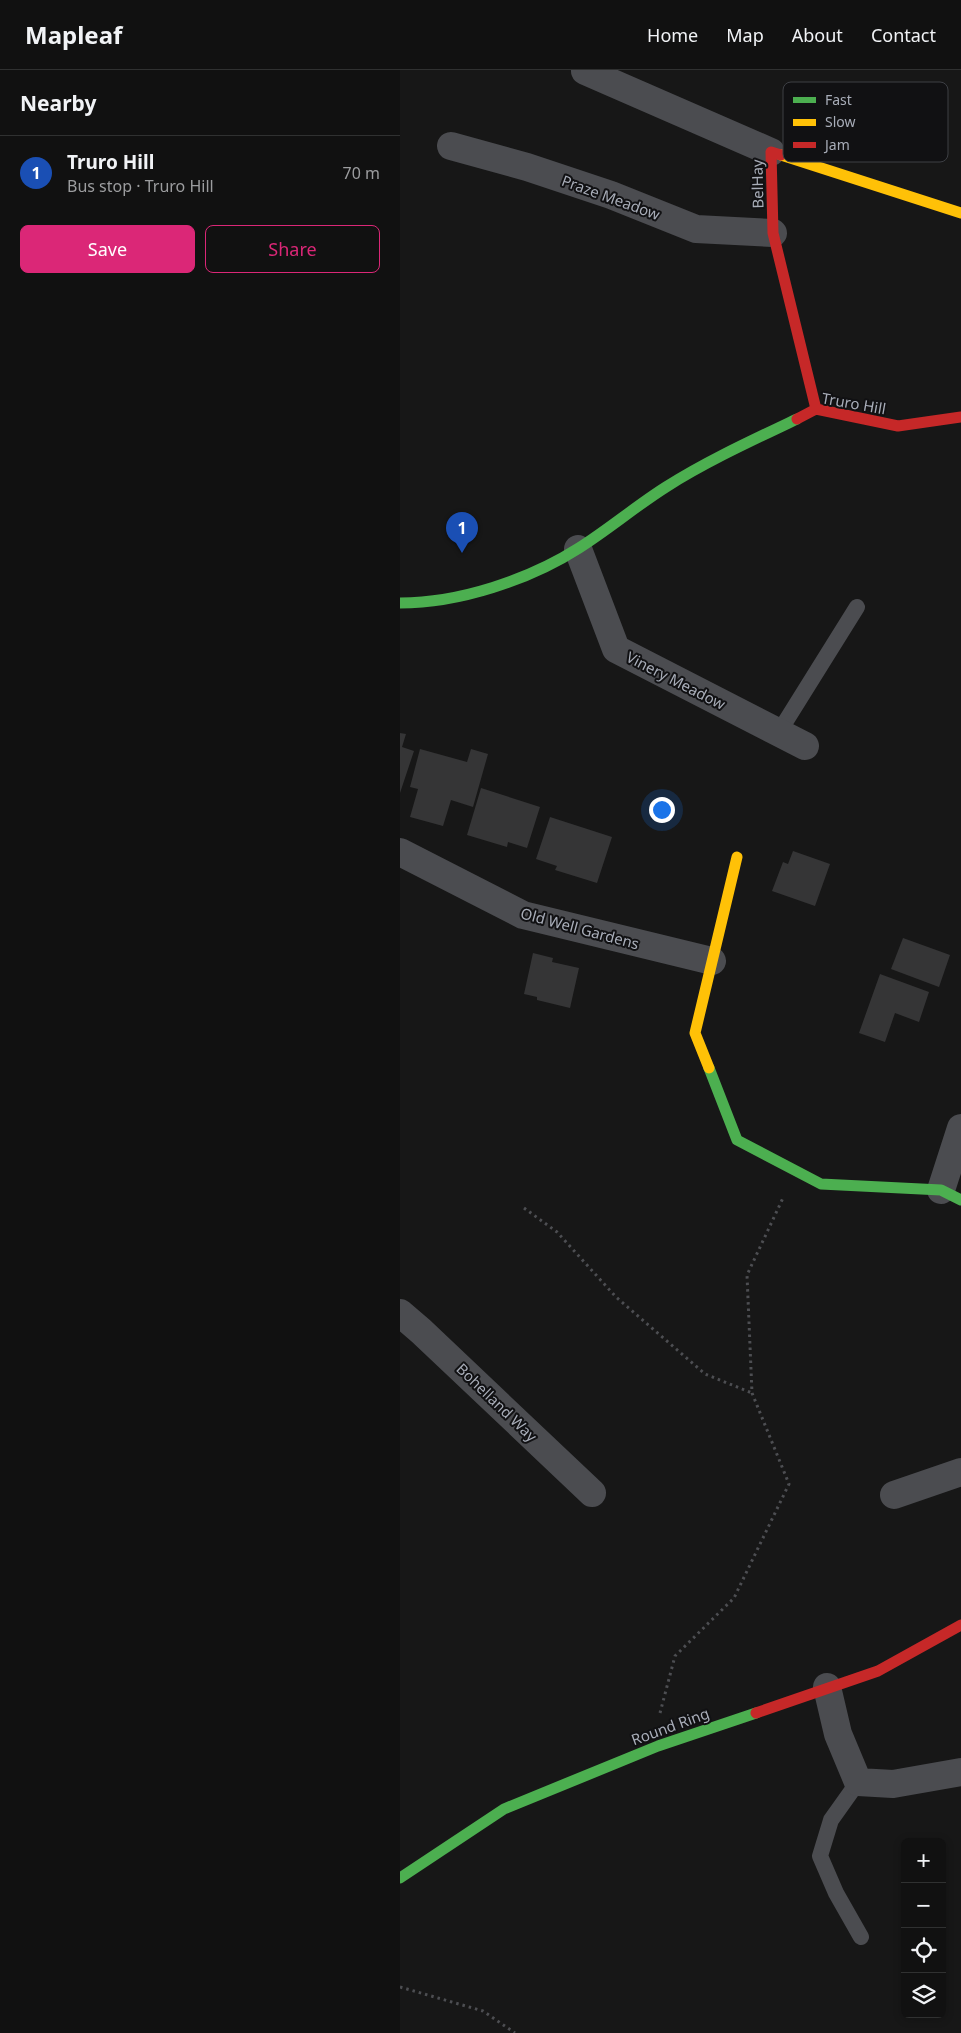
<!DOCTYPE html>
<meta charset="utf-8">
<style>
:root{--surface:#111;--page:#1e1f1f;--text:#f1f3f6;--muted:#9c9d9f;--line:#303131;--accent:#db2777}
body{margin:0;font-family:"Noto Sans",sans-serif;background:var(--page);color:var(--text)}
.controls{position:absolute;right:15px;bottom:15px;display:grid;overflow:hidden;border-radius:8px;box-shadow:0 2px 8px #0003}
.controls button{width:45px;height:45px;display:grid;place-items:center;padding:0;border:0;border-bottom:1px solid var(--line);background:var(--surface);color:var(--text);font:25px sans-serif}
.you{position:absolute;left:261px;top:739px;width:18px;height:18px;margin:-12px;border:4px solid #fff;border-radius:50%;background:#1a73e8;box-shadow:0 0 0 8px #1a73e833}
.badge{display:grid;place-items:center;width:32px;height:32px;border-radius:50%;background:var(--accent);color:#fff;font-size:16px;font-weight:700}
.pin{position:absolute;translate:-50% -41px;filter:drop-shadow(0 1px 2px #0008)}
.pin::after{content:'';position:absolute;top:26px;width:18px;height:15px;background:inherit;clip-path:polygon(0 0,100% 0,50% 100%)}
.list{margin:0;padding:0;list-style:none}
h2{display:flex;justify-content:space-between;align-items:center;height:65px;margin:0;padding:0 20px;font-size:21px}
h2 small{font-size:16px;font-weight:400;color:var(--muted)}
.list li{display:grid;grid-template-columns:32px 1fr auto;gap:15px;align-items:center;box-sizing:border-box;height:75px;padding:0 20px;border-top:1px solid var(--line)}
.list b{display:block;font-size:19px;white-space:nowrap}
.list p{margin:0;font-size:16px;white-space:nowrap;color:var(--muted)}
.list em{font-size:16px;font-style:normal;color:var(--muted)}
.actions{display:flex;gap:10px;padding:15px 20px}
.actions a{flex:1;padding:11px 0;border:1px solid var(--accent);border-radius:8px;text-align:center;font-size:18px;color:var(--accent)}
.actions .main{background:var(--accent);color:#fff}
.icon{flex:none;width:28px;height:28px;fill:none;stroke:currentColor;stroke-width:2;stroke-linecap:round;stroke-linejoin:round}
.map{position:relative;flex:none;width:561px;height:1963px;overflow:hidden}
header{display:flex;align-items:center;gap:30px;box-sizing:border-box;height:70px;padding:0 25px;background:var(--surface);border-bottom:1px solid var(--line)}
header strong{font-size:24px}
nav{display:flex;gap:28px;margin-inline-start:auto;font-size:18px}
main{display:flex}
aside{flex:1;background:var(--surface)}
.map>svg:first-child{display:block}
.building{fill:#353536}
.lines{fill:none;stroke-linecap:round;stroke-linejoin:round}
.path{stroke:#4d4e52;stroke-width:3;stroke-dasharray:2.5 4;stroke-linecap:butt}
.lane{stroke:#4b4c50;stroke-width:16}
.street{stroke:#4b4c50;stroke-width:28}
.fast{stroke:#4caf50;stroke-width:11}
.slow{stroke:#ffc107;stroke-width:11}
.jam{stroke:#c62828;stroke-width:11}
.labels{text-anchor:middle;dominant-baseline:central;stroke-width:4;stroke-linejoin:round;paint-order:stroke}
.street-label{font-size:15px;fill:#a8adb8;stroke:#111113}
.key{fill:#111113;stroke:#3e4045;stroke-width:1}
.key-label{font-size:14px;fill:#a8adb8}
</style>
<header>
<strong>Mapleaf</strong>
<nav><a>Home</a><a>Map</a><a>About</a><a>Contact</a></nav>
</header>
<main>
<aside>
<h2>Nearby<small></small></h2>
<ul class="list">
<li><span class="badge" style="background:#1a4fb4">1</span><div><b>Truro Hill</b><p>Bus stop · Truro Hill</p></div><em>70 m</em></li>
</ul>
<div class="actions"><a class="main">Save</a><a>Share</a></div>
</aside>
<div class="map">
<svg width="561" height="1963" viewBox="0 0 561 1963">
<rect width="100%" height="100%" fill="#171717"/>
<path class="building" d="M 0,663 L 6,664 L 2,677 L 14,681 L 0,723 Z
M 20,679 L 67,692 L 71,679 L 88,684 L 73,737 L 51,730 L 43,756 L 10,747 L 18,719 L 10,717 Z
M 81,718 L 140,737 L 127,778 L 108,772 L 107,777 L 67,765 Z
M 150,747 L 212,767 L 197,813 L 155,800 L 157,796 L 136,789 Z
M 393,781 L 430,794 L 415,836 L 372,821 L 383,792 L 388,794 Z
M 503,868 L 550,885 L 539,917 L 491,899 Z
M 133,883 L 153,888 L 152,892 L 179,898 L 170,938 L 137,930 L 137,927 L 124,924 Z
M 480,904 L 529,922 L 519,952 L 495,943 L 485,972 L 459,963 Z"/>
<g class="lines">
<path class="path" d="M 124,1138 L 157,1162 L 216,1227 L 305,1304 L 352,1323
M 260,1643 L 275,1586 L 334,1528 L 389,1414 L 352,1323 L 347,1205 L 383,1128
M 0,1917 L 83,1941 L 115,1963"/>
<path class="lane" d="M 379,662 L 457,537
M 458,1712 L 431,1750 L 420,1786 L 436,1823 L 461,1867"/>
<path class="street" d="M 185,1 L 371,82
M 51,76 L 127,97 L 211,125 L 296,159 L 373,163
M 178,479 L 216,579 L 405,676
M 0,782 L 123,845 L 312,891
M 541,1120 L 561,1058
M 0,1243 L 21,1261 L 192,1423
M 494,1425 L 561,1402
M 427,1617 L 438,1664 L 458,1712 L 493,1714 L 561,1702"/>
<path class="fast" d="M 0,533 C 59,533 129,510 179,478 C 209,459 236,436 266,417 C 307,391 353,370 397,349
M 309,998 L 337,1070 L 421,1114 L 541,1120 L 561,1130
M 0,1808 L 104,1739 L 258,1676 L 356,1643"/>
<path class="slow" d="M 381,85 L 561,143
M 309,998 L 295,963 L 337,787"/>
<path class="jam" d="M 381,85 L 371,82 L 373,163 L 416,339
M 397,349 L 416,339 L 498,356 L 561,347
M 356,1643 L 478,1601 L 561,1555"/>
</g>
<g class="labels">
<g class="street-label">
<text transform="translate(357 114) rotate(-91)">BelHay</text>
<text transform="translate(211 127) rotate(20)">Praze Meadow</text>
<text transform="translate(454 333) rotate(10)">Truro Hill</text>
<text transform="translate(276 610) rotate(27)">Vinery Meadow</text>
<text transform="translate(180 858) rotate(15)">Old Well Gardens</text>
<text transform="translate(97 1332) rotate(44)">Bohelland Way</text>
<text transform="translate(270 1656) rotate(-20)">Round Ring</text>
</g>
</g>
<rect x="383" y="12" width="165" height="80" rx="8" class="key"/>
<rect x="393" y="27" width="23" height="6" fill="#4caf50"/>
<rect x="393" y="49" width="23" height="7" fill="#ffc107"/>
<rect x="393" y="72" width="23" height="6" fill="#c62828"/>
<g class="key-label">
<text x="425" y="35">Fast</text>
<text x="425" y="57">Slow</text>
<text x="425" y="80">Jam</text>
</g>
</svg>
<div class="controls">
<button>+</button>
<button>−</button>
<button><svg class="icon" aria-label="locate" viewBox="0 0 24 24"><circle cx="12" cy="12" r="6"/><path d="M12 2v4M12 18v4M2 12h4M18 12h4"/></svg></button>
<button><svg class="icon" aria-label="layers" viewBox="0 0 24 24"><path d="M12 4l9 5-9 5-9-5zM3 14l9 5 9-5"/></svg></button>
</div>
<div class="you"></div>
<div class="pin badge" style="left:62px;top:483px;background:#1a4fb4">1</div>
</div>
</main>
